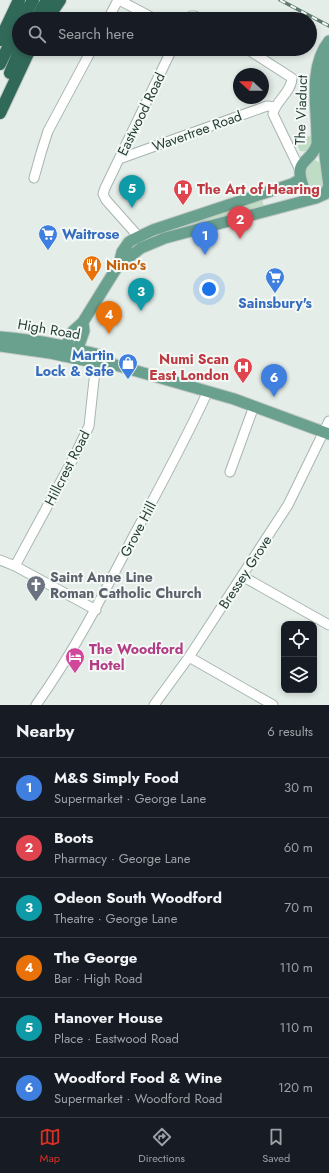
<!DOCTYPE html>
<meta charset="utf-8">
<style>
:root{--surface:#171b24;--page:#242831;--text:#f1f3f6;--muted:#9ea1a6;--line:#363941;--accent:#d93025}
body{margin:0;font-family:Jost,sans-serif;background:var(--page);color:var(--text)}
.controls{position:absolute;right:12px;bottom:12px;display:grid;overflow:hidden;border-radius:8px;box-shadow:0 2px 6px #0003}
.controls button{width:36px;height:36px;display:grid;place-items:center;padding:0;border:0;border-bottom:1px solid var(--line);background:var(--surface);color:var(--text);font:20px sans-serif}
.compass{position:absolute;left:233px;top:68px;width:36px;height:36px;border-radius:50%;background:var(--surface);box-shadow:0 2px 6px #0003;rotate:291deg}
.you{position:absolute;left:209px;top:289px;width:14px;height:14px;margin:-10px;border:3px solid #fff;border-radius:50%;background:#1a73e8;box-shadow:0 0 0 6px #1a73e833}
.badge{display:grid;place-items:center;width:26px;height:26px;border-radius:50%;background:var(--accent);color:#fff;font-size:13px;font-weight:700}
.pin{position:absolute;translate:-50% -33px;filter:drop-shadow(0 1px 2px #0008)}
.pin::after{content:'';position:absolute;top:21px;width:14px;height:12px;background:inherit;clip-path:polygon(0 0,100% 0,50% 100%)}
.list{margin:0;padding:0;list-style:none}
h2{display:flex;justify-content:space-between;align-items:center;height:52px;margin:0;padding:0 16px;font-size:17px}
h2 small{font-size:13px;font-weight:400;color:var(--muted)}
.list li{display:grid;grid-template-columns:26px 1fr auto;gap:12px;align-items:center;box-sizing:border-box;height:60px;padding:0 16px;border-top:1px solid var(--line)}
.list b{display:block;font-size:15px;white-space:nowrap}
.list p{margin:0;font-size:13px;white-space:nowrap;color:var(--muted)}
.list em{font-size:13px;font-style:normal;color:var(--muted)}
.icon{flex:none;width:22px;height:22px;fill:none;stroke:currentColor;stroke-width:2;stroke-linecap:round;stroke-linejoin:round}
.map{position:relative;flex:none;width:329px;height:705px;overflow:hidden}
.search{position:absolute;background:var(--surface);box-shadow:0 2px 6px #0003;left:12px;right:12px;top:12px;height:44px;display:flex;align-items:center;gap:10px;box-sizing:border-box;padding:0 14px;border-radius:22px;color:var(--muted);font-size:15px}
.sheet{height:412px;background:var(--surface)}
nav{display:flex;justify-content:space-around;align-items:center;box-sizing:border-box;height:56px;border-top:1px solid var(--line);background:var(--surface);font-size:11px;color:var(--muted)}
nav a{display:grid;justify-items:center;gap:2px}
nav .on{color:var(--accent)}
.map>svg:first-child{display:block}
.grass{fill:#beddc4}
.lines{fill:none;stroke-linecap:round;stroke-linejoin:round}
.minor-casing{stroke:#a7b5af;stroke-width:11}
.major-casing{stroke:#c2c9c6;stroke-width:13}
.highway-casing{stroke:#c2c9c6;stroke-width:14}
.minor{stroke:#fff;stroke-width:9}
.major{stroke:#6aa18e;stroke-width:11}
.highway{stroke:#316959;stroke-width:12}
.rail-casing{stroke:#5f7970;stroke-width:3.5}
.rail{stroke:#f4f9f6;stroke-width:2;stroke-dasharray:6;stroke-linecap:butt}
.labels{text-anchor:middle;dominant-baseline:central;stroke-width:4;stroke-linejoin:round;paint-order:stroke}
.street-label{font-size:14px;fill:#243e35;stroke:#f4f9f6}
.health-label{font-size:14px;font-weight:bold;fill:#be3a42;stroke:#f4f9f6;text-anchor:start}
.shop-label{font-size:14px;font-weight:bold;fill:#366cbe;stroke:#f4f9f6;text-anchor:start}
.food-label{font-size:14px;font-weight:bold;fill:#c56008;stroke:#f4f9f6;text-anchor:start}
.worship-label{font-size:14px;font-weight:bold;fill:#5b616d;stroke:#f4f9f6;text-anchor:start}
.hotel-label{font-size:14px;font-weight:bold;fill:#b23c85;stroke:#f4f9f6;text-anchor:start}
</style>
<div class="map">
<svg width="329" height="705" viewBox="0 0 329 705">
<rect width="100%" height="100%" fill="#e4ede8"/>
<path class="grass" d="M 311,136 C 311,144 311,153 300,151 L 294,139 Z
M 314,160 C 325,162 324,177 325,187 L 317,194 C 305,190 306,180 304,169 Z
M 260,199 L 262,200 L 264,206 L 263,208 L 145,241 L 143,238 Z"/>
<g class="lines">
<g class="minor-casing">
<path id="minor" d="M 119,0 L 155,19
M 108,19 L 118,0
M 188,19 L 191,16 L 195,16 L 200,19
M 247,49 L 292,78 C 292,92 275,101 273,114 L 300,170
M 119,159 L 267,106 L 275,107
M 34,178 L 41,153 L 48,131 L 92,49
M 138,236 L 106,200 L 103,194 L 105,188 L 172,49
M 230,472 L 254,406
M 0,560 L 15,566 L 96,610
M 15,566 L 74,457 L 89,426 L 94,380 L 97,363
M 242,576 L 329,625
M 189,657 L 273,705
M 36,705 C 74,652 103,595 133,537 C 159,489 185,441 208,391
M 154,705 L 189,657 L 288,505 L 329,421"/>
</g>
<g class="major-casing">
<path id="major" d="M 311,199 C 306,195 305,191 303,186 C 293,158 311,164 317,144 C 318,111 307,69 329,41
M 119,264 L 128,258 L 141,248 L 165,238 L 316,198 L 325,194 L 329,186 L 325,156 L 324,76 L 329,56
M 0,337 C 31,340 57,343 87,352 C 96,354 106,356 112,363
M 0,346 L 50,353 L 107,365 L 112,364 L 234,399 L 329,434
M 76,354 L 84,331 L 83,322
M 63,356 L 66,346 L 73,331 L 83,322 L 119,264 L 122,252 L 129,242 L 134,239 L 153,230 L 292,184 L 301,179"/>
</g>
<g class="highway-casing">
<path id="highway" d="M 22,19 L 33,0
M 36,19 L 47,0
M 47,19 L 60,0
M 0,40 L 19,0
M 0,64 L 19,24
M 10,73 L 20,49
M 0,113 L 30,49"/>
</g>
<use href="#minor" class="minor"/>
<use href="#major" class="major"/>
<use href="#highway" class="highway"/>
<g class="rail-casing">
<path id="rail" d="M 280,0 L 329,26"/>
</g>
<use href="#rail" class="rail"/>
</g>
<defs>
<g id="hospital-pin" transform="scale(1)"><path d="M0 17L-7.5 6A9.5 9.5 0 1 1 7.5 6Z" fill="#e0444e" stroke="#f4f9f6"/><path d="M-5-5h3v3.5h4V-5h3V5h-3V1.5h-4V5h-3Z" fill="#fff"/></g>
<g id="supermarket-pin" transform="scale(1)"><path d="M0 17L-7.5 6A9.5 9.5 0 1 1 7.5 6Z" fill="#3f7fe0" stroke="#f4f9f6"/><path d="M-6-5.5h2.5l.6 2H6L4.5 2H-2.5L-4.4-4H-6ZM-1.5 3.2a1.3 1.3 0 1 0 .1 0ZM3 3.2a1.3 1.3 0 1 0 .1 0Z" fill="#fff"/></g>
<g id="restaurant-pin" transform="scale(1)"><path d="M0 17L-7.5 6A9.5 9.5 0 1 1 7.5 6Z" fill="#e8710a" stroke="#f4f9f6"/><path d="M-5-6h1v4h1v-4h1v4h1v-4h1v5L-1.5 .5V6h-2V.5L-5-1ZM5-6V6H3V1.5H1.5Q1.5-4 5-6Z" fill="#fff"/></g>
<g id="shop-pin" transform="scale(1)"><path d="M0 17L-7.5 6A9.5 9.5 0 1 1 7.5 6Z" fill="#3f7fe0" stroke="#f4f9f6"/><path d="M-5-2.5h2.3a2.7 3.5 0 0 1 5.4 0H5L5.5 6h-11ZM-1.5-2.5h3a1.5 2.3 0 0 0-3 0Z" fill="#fff"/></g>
<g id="church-pin" transform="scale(1)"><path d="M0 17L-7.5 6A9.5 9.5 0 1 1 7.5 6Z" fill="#6b7280" stroke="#f4f9f6"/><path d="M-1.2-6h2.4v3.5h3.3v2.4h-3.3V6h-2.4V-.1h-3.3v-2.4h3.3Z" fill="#fff"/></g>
<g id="hotel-pin" transform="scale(1)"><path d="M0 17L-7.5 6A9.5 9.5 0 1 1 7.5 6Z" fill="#d1479c" stroke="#f4f9f6"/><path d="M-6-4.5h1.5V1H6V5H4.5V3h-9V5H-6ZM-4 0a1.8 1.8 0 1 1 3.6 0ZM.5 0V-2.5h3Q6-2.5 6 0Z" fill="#fff"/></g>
</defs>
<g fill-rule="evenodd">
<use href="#hospital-pin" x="183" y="189"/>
<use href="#supermarket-pin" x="48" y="234"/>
<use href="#restaurant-pin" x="92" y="265"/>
<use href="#supermarket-pin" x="275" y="277"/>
<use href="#shop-pin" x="128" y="363"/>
<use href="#hospital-pin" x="243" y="367"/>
<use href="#church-pin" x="36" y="585"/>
<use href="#hotel-pin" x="75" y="657"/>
</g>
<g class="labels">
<g class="street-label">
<text transform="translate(301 110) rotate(-88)">The Viaduct</text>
<text transform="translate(141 114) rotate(-64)">Eastwood Road</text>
<text transform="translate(197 131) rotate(-20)">Wavertree Road</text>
<text transform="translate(49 329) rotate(10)">High Road</text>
<text transform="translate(67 468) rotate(-63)">Hillcrest Road</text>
<text transform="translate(138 529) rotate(-62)">Grove Hill</text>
<text transform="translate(245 572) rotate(-57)">Bressey Grove</text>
</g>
<g class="health-label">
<text x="197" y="189">The Art of Hearing</text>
<text x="229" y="359" text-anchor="end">Numi Scan<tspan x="229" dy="16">East London</tspan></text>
</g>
<g class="shop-label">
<text x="62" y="234">Waitrose</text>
<text x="275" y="303" text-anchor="middle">Sainsbury's</text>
<text x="114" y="355" text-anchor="end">Martin<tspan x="114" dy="16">Lock &amp; Safe</tspan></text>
</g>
<g class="food-label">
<text x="106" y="265">Nino's</text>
</g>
<g class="worship-label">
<text x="50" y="577">Saint Anne Line<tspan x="50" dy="16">Roman Catholic Church</tspan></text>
</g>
<g class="hotel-label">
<text x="89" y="649">The Woodford<tspan x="89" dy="16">Hotel</tspan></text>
</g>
</g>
</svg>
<div class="controls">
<button><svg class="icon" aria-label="locate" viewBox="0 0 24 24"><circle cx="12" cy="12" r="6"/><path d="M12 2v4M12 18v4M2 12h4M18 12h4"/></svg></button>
<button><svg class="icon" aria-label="layers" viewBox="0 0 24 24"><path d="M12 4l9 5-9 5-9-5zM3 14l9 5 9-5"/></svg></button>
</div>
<svg class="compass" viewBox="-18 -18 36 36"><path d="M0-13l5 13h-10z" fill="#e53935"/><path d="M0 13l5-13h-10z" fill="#9ea1a6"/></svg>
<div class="you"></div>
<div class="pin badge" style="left:205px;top:255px;background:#3f7fe0">1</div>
<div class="pin badge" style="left:240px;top:239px;background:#e0444e">2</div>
<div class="pin badge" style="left:141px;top:311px;background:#0f9aa8">3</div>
<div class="pin badge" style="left:109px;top:334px;background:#e8710a">4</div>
<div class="pin badge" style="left:132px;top:208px;background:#0f9aa8">5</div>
<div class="pin badge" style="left:274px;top:397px;background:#3f7fe0">6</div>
<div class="search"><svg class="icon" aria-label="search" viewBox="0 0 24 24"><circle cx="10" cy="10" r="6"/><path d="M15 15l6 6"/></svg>Search here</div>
</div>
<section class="sheet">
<h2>Nearby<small>6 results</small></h2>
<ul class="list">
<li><span class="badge" style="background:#3f7fe0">1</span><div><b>M&amp;S Simply Food</b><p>Supermarket · George Lane</p></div><em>30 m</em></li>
<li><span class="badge" style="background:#e0444e">2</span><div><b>Boots</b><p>Pharmacy · George Lane</p></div><em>60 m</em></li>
<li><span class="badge" style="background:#0f9aa8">3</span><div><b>Odeon South Woodford</b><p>Theatre · George Lane</p></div><em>70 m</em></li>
<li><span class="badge" style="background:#e8710a">4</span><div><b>The George</b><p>Bar · High Road</p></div><em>110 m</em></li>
<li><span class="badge" style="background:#0f9aa8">5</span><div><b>Hanover House</b><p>Place · Eastwood Road</p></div><em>110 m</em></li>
<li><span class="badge" style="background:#3f7fe0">6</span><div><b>Woodford Food &amp; Wine</b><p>Supermarket · Woodford Road</p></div><em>120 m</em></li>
</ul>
</section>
<nav>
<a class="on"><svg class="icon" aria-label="map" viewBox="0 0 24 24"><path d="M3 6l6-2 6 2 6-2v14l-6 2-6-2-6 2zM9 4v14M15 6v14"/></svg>Map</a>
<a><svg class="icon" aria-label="directions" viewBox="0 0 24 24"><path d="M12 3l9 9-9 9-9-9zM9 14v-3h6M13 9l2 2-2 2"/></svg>Directions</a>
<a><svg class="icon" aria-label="saved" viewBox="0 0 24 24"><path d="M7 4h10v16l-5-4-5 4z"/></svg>Saved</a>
</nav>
